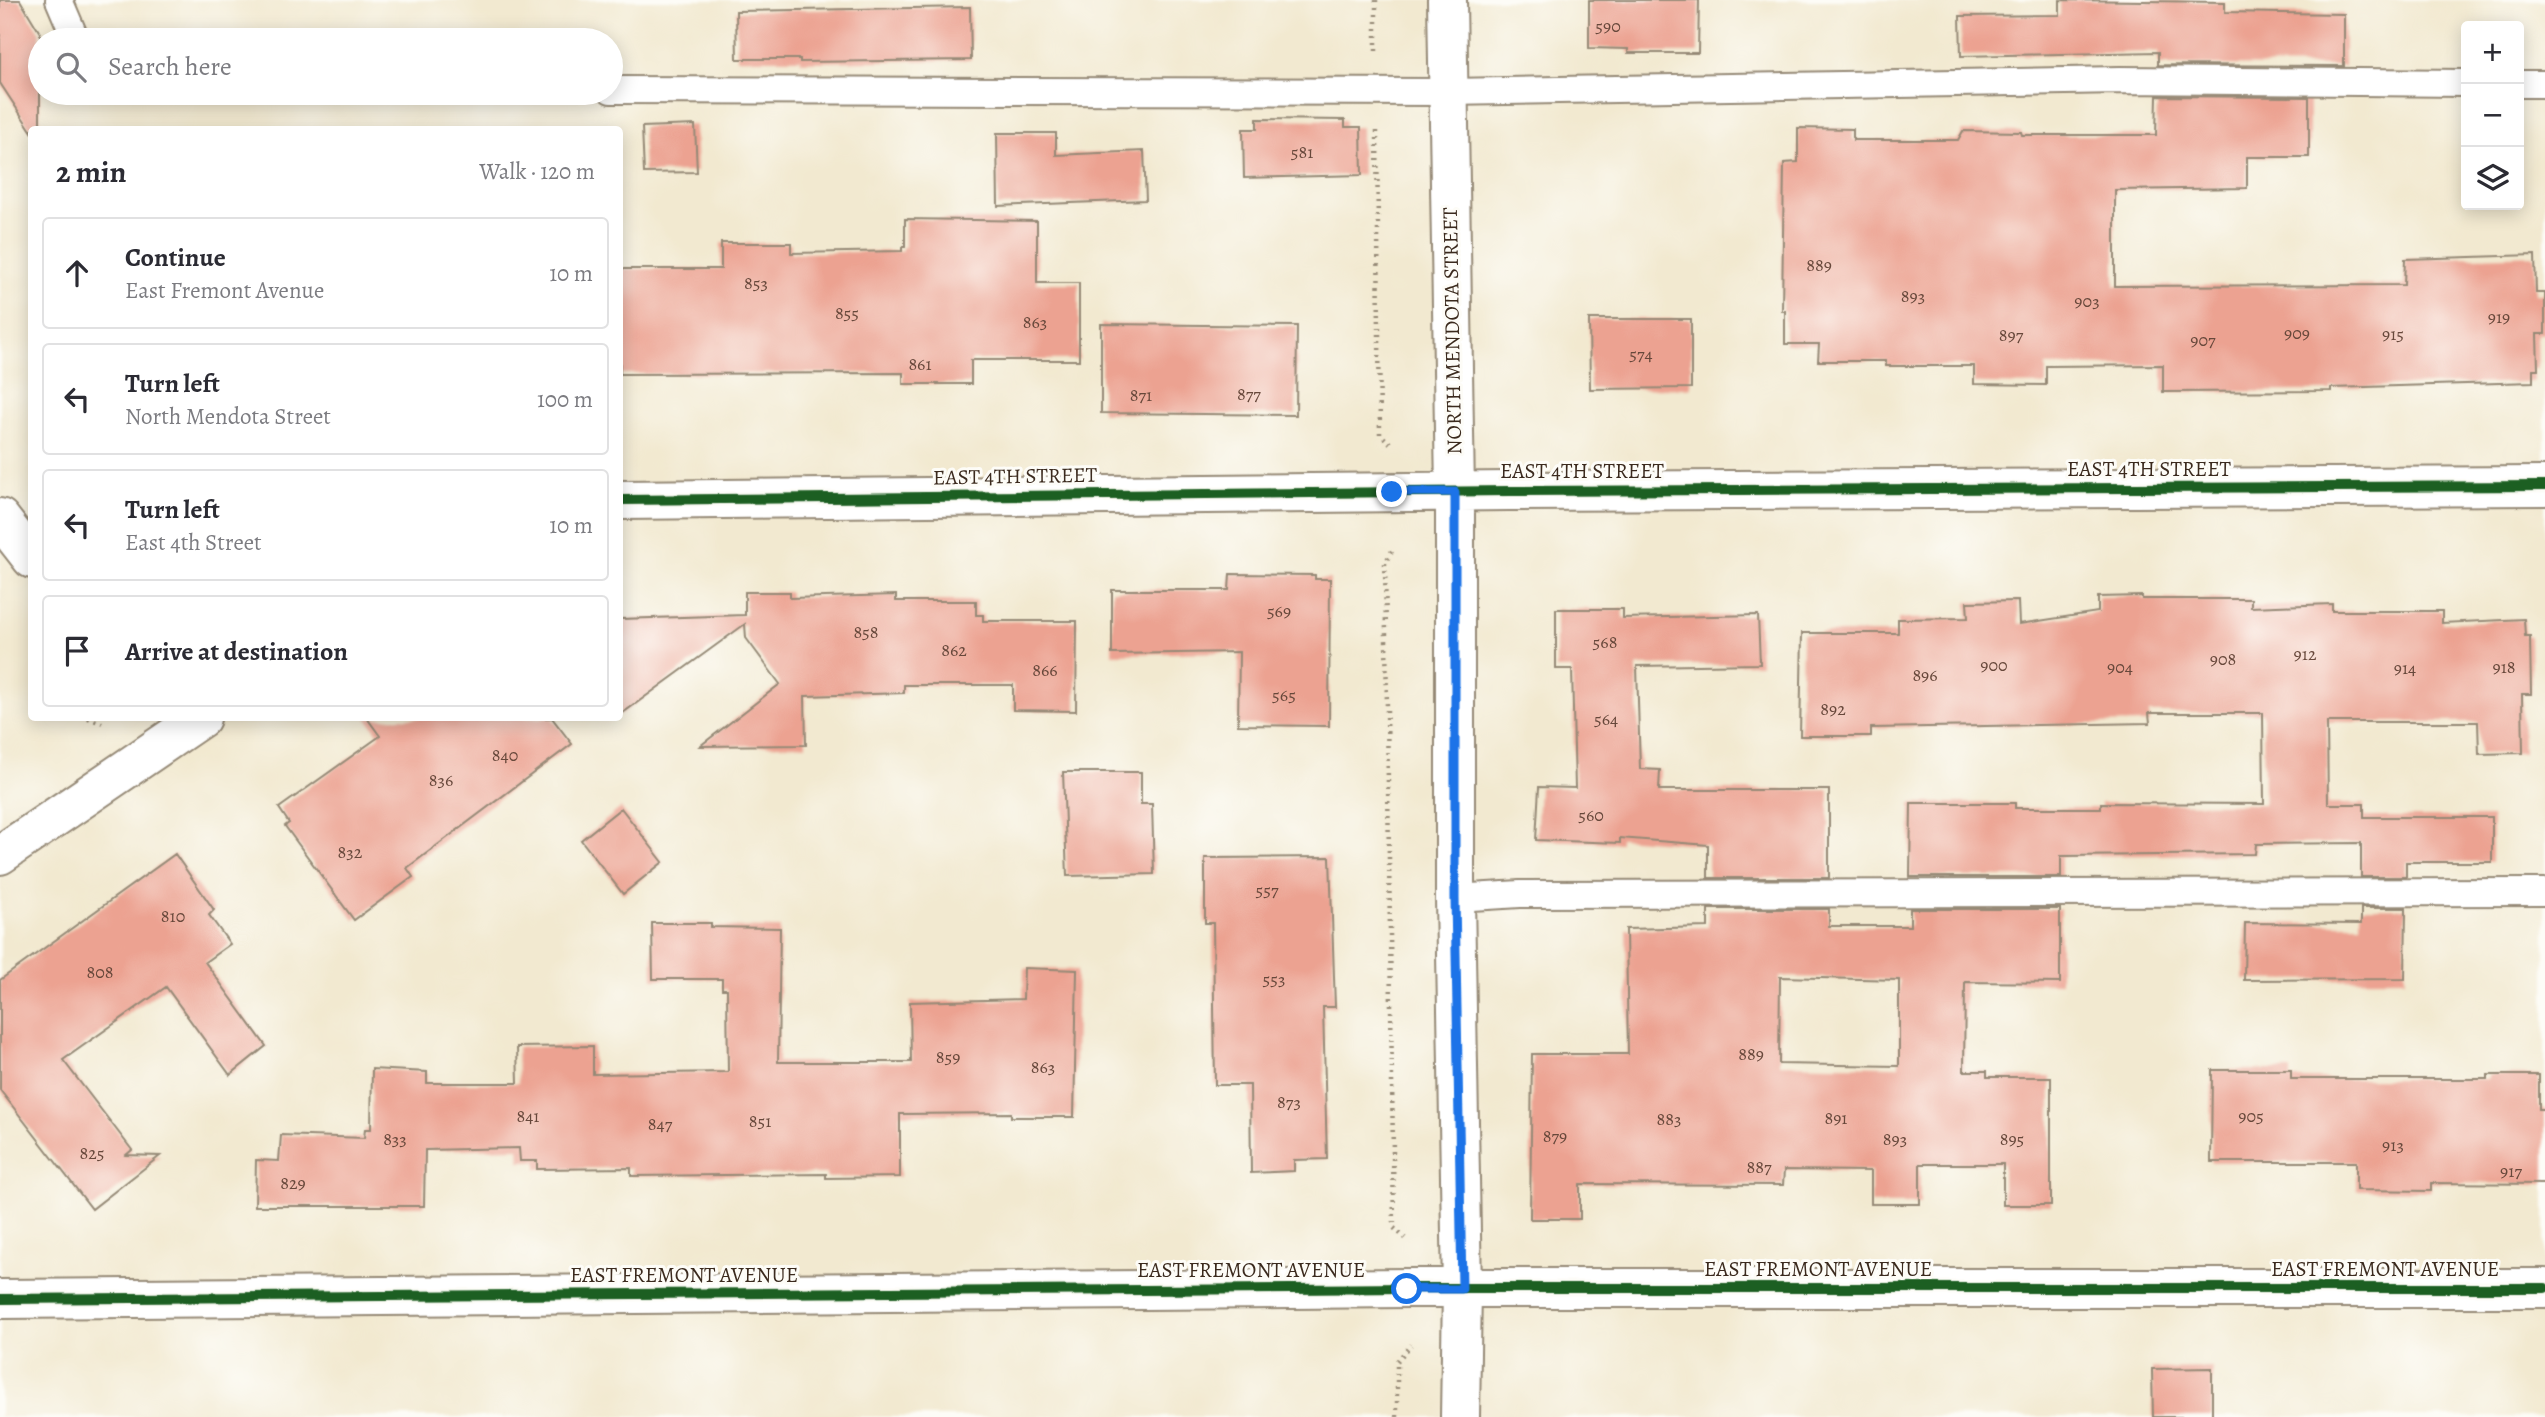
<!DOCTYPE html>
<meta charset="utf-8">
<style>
:root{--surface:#fff;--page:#f7f7f7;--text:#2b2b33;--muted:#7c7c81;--line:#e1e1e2}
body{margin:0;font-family:Alegreya,serif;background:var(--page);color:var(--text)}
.controls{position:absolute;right:21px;top:21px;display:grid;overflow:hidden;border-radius:7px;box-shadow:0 4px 18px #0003}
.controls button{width:63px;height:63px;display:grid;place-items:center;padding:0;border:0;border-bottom:2px solid var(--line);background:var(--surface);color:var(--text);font:35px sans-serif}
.stop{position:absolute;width:21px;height:21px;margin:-16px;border:5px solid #1a73e8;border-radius:50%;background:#fff}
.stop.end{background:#1a73e8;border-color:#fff;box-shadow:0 2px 7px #0008}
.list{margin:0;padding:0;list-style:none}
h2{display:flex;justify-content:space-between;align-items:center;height:91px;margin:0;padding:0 28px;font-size:30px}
h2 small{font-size:23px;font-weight:400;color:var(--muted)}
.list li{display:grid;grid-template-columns:46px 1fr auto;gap:21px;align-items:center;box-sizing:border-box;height:112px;margin:0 14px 14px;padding:0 14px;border:2px solid var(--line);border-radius:7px}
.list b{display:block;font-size:26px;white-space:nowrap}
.list p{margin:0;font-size:23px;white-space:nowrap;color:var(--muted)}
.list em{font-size:23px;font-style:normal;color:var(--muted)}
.icon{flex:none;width:38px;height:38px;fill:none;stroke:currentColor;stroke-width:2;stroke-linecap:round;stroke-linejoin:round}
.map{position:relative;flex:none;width:2545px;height:1417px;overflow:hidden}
.search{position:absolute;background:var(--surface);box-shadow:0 4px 18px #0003;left:28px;top:28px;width:595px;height:77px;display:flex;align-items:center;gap:18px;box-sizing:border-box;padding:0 24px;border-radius:38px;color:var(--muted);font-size:26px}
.panel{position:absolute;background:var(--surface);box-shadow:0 4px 18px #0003;left:28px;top:126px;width:595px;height:595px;border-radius:7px}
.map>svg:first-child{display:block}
.building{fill:#eca291;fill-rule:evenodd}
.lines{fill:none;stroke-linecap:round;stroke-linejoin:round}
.lane-casing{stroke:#968a77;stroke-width:30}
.street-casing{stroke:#968a77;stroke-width:42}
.path{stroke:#968a77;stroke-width:4.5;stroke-dasharray:2 5;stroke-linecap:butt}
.lane{stroke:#fff;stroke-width:26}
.street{stroke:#fff;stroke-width:38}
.cycleway-casing{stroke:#fdfcf7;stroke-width:15}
.cycleway{stroke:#1b5e20;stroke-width:10}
.route{stroke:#1a73e8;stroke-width:9}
.labels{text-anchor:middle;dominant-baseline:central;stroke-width:6;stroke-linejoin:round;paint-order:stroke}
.number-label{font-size:18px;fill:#67483b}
.street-label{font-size:21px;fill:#3b2a1e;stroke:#fdfcf7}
</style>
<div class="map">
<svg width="2545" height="1417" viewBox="0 0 2545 1417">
<rect width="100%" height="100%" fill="#fdfcf7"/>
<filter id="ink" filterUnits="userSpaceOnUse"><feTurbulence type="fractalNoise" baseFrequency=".0143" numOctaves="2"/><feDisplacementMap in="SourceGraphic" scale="14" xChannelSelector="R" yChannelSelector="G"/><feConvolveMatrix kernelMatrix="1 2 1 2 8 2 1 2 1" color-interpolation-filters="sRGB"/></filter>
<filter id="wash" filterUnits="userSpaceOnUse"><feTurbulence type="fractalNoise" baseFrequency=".00686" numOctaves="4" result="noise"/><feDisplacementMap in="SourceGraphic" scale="28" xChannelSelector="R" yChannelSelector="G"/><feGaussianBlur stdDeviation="1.57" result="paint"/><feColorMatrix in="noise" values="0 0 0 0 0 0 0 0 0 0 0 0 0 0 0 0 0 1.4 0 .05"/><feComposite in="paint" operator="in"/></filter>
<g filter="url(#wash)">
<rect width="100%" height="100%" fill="#f2e9d0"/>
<g id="blocks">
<path class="building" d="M 0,0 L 20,0 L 40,33 L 40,130 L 32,130 L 32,132 L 0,83 Z
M 1589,0 L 1699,0 L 1698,53 L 1628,53 L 1628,49 L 1589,48 Z
M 2060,0 L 2225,2 L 2225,12 L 2344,14 L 2344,66 L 2158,65 L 2158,52 L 1961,56 L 1960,16 L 2060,15 Z
M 970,7 L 971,60 L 800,62 L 800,59 L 737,59 L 736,11 Z
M 2157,96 L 2309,97 L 2309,157 L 2247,157 L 2247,188 L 2115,190 L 2115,286 L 2404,285 L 2405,259 L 2535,255 L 2536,293 L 2545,293 L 2545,334 L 2537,334 L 2538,369 L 2533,369 L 2533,382 L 2331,388 L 2331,391 L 2163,392 L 2163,365 L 2046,366 L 2046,385 L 1974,384 L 1974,366 L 1886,366 L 1886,361 L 1818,361 L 1819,344 L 1785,344 L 1785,311 L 1782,311 L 1784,163 L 1798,162 L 1798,128 L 1853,129 L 1853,140 L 1958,140 L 1963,131 L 2021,132 L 2022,135 L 2156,135 Z
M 1257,119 L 1345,120 L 1345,127 L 1361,127 L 1362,175 L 1244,178 L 1243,129 L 1257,129 Z
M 695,125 L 697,172 L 644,173 L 642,127 Z
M 997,133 L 1056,133 L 1056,155 L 1144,151 L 1146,200 L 998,206 Z
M 905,219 L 1037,221 L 1037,283 L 1079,283 L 1079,360 L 971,360 L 971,384 L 903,384 L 903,373 L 620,374 L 620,269 L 721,269 L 721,243 L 791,243 L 791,253 L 902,251 L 902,247 L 905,247 Z
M 1589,319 L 1691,319 L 1691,388 L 1590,389 Z
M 1101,324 L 1297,326 L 1296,415 L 1101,413 Z
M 1230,574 L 1315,575 L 1315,579 L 1330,579 L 1329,726 L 1238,725 L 1239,652 L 1112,654 L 1112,590 L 1229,590 Z
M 745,592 L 790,592 L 790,598 L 896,595 L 896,601 L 976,601 L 976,615 L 983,615 L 983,621 L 1077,621 L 1076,711 L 1013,710 L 1013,685 L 904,685 L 904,693 L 805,696 L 806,745 L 700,746 L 780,684 L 746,638 L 745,624 L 620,715 L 620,619 L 745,615 Z
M 2142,596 L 2142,599 L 2251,599 L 2251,607 L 2332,604 L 2332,611 L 2442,611 L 2442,623 L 2524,619 L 2525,636 L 2530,636 L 2531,694 L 2522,694 L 2523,753 L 2479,754 L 2478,722 L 2327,722 L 2328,804 L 2364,804 L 2364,817 L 2492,817 L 2492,862 L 2406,862 L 2406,877 L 2361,877 L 2361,843 L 2256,844 L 2255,854 L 2061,856 L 2061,877 L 1910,877 L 1911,803 L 2015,803 L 2015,808 L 2101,808 L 2101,803 L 2264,804 L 2263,713 L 2149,713 L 2150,723 L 1871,728 L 1871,736 L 1800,736 L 1802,633 L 1898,633 L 1898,619 L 1968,618 L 1967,602 L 2018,601 L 2019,624 L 2098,612 L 2098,597 Z
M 1556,609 L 1623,609 L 1623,618 L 1758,615 L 1760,664 L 1637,666 L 1640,769 L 1660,770 L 1659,790 L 1829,790 L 1829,878 L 1708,878 L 1708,845 L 1620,838 L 1620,843 L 1536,840 L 1539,787 L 1575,788 L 1572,669 L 1556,669 Z
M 367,718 L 552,718 L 572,744 L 407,868 L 413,877 L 354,920 L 285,826 L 289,823 L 279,808 L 380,736 Z
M 1063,772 L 1141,772 L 1141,804 L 1152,804 L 1154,874 L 1067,876 Z
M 621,808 L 663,862 L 623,894 L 581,840 Z
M 175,854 L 214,910 L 209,915 L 230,944 L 205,962 L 266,1046 L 230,1075 L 166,987 L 63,1060 L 132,1150 L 126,1155 L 160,1156 L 92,1209 L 0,1090 L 0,980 Z
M 1330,857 L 1335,1007 L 1323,1007 L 1327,1159 L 1294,1160 L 1294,1171 L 1251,1173 L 1250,1085 L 1215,1085 L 1213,923 L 1205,923 L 1205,858 Z
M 2361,908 L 2406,908 L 2405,979 L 2244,980 L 2245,923 L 2361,924 Z
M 1708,909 L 1829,909 L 1829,926 L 1910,926 L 1910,909 L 2060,909 L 2060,983 L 1965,982 L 1964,1071 L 1987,1071 L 1987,1077 L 2051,1077 L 2051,1205 L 2003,1205 L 2003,1164 L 1920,1164 L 1920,1204 L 1871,1204 L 1871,1171 L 1784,1170 L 1783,1185 L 1580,1184 L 1580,1219 L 1530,1219 L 1532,1054 L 1628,1054 L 1626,929 L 1708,927 ZM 1780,977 L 1899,980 L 1899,1066 L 1779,1064 Z
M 652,923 L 711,923 L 711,927 L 780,928 L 778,1062 L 911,1062 L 910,1002 L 1023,999 L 1024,968 L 1077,970 L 1074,1117 L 1011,1117 L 1011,1113 L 900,1114 L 900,1177 L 826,1178 L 826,1174 L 631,1176 L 631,1168 L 537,1169 L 537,1161 L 520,1161 L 519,1148 L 425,1150 L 424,1206 L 255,1206 L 256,1160 L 279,1161 L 281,1135 L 364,1138 L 365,1129 L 371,1129 L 372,1069 L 427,1072 L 427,1083 L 518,1083 L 517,1047 L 593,1046 L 593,1074 L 728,1072 L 727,989 L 722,989 L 722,979 L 653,979 Z
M 2212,1070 L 2291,1070 L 2291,1079 L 2488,1079 L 2488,1075 L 2539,1075 L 2539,1109 L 2545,1109 L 2545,1184 L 2431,1183 L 2431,1191 L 2356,1190 L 2356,1162 L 2211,1162 Z
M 2212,1368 L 2212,1417 L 2153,1417 L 2152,1369 Z"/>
</g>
</g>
<g filter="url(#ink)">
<use href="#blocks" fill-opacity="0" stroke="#968a77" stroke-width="2"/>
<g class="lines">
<g class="lane-casing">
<path id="lane" d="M 59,0 L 76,40
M 2519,84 L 2545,84
M 611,90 L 1448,92 L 2120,80 L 2466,83
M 1455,898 L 1520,894 L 2545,892"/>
</g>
<g class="street-casing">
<path id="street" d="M 1447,0 L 1455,492 L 1455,898 L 1462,1289 L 1460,1417
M 620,500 L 1509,491 L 2545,486
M 0,518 L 32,559
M 0,855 L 201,718
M 0,1299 L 1407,1288 L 2545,1288"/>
</g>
<path class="path" d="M 1376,0 L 1376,52
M 1377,131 L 1380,434 L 1390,443
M 1392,551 L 1385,563 L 1394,1228 L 1405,1238
M 88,718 L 102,723
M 1397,1417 L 1397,1361 L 1411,1345"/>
<use href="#lane" class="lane"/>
<use href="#street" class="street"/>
<g class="cycleway-casing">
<path id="cycleway" d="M 620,500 L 1509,491 L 2545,486
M 0,1299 L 1407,1288 L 2545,1288"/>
</g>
<use href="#cycleway" class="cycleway"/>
</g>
</g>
<g class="lines" filter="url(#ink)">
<path class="route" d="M 1392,492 L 1455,492 L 1455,898 L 1462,1289 L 1407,1289"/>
</g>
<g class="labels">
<g class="number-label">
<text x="1608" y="26">590</text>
<text x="1302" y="152">581</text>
<text x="1819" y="265">889</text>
<text x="756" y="283">853</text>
<text x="1913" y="296">893</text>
<text x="2087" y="301">903</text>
<text x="847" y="313">855</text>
<text x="2499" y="317">919</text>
<text x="1035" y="322">863</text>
<text x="2297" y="333">909</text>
<text x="2393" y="334">915</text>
<text x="2011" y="335">897</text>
<text x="2203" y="340">907</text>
<text x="1641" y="354">574</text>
<text x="920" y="364">861</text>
<text x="1249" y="394">877</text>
<text x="1141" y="395">871</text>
<text x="1279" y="611">569</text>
<text x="866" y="632">858</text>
<text x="1605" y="642">568</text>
<text x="954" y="650">862</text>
<text x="2305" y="654">912</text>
<text x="2223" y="659">908</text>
<text x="1994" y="665">900</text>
<text x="2120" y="667">904</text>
<text x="2504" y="667">918</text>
<text x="2405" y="668">914</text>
<text x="1045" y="670">866</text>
<text x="1925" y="675">896</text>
<text x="1284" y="695">565</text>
<text x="1833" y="709">892</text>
<text x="1606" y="719">564</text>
<text x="505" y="755">840</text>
<text x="441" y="780">836</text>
<text x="1591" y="815">560</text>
<text x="350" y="852">832</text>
<text x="1267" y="890">557</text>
<text x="173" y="916">810</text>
<text x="100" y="972">808</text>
<text x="1274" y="979">553</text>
<text x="1751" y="1054">889</text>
<text x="948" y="1057">859</text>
<text x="1043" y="1067">863</text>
<text x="1289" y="1102">873</text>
<text x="528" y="1116">841</text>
<text x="2251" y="1116">905</text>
<text x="1836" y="1118">891</text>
<text x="1669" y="1119">883</text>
<text x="760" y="1121">851</text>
<text x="660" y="1124">847</text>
<text x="1555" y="1136">879</text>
<text x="395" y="1139">833</text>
<text x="1895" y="1139">893</text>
<text x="2012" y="1139">895</text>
<text x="2393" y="1145">913</text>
<text x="92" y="1153">825</text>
<text x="1759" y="1167">887</text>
<text x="2511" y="1171">917</text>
<text x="293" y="1183">829</text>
</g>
<g class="street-label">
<text transform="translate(1452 331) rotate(-91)">NORTH MENDOTA STREET</text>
<text x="2149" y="469">EAST 4TH STREET</text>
<text x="1582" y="471">EAST 4TH STREET</text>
<text transform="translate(1015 476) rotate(-1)">EAST 4TH STREET</text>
<text x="1818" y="1269">EAST FREMONT AVENUE</text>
<text x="2385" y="1269">EAST FREMONT AVENUE</text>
<text x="1251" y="1270">EAST FREMONT AVENUE</text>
<text x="684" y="1275">EAST FREMONT AVENUE</text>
</g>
</g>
</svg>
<div class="controls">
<button>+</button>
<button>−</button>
<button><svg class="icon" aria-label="layers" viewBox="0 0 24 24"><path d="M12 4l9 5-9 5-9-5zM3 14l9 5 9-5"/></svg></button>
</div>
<div class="stop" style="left:1407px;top:1289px"></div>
<div class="stop end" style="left:1392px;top:492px"></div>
<div class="search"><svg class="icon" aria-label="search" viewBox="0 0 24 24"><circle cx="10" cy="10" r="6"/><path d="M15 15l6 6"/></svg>Search here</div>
<section class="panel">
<h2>2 min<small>Walk · 120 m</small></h2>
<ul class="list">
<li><svg class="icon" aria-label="ahead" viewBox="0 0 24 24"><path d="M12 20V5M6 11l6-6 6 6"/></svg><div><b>Continue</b><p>East Fremont Avenue</p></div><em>10 m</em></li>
<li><svg class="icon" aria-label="left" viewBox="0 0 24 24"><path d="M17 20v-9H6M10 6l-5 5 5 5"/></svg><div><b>Turn left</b><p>North Mendota Street</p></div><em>100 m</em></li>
<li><svg class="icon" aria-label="left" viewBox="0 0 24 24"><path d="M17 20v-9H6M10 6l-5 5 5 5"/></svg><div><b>Turn left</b><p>East 4th Street</p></div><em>10 m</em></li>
<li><svg class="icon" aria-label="arrive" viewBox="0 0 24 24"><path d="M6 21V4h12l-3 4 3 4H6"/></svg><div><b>Arrive at destination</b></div></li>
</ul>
</section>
</div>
